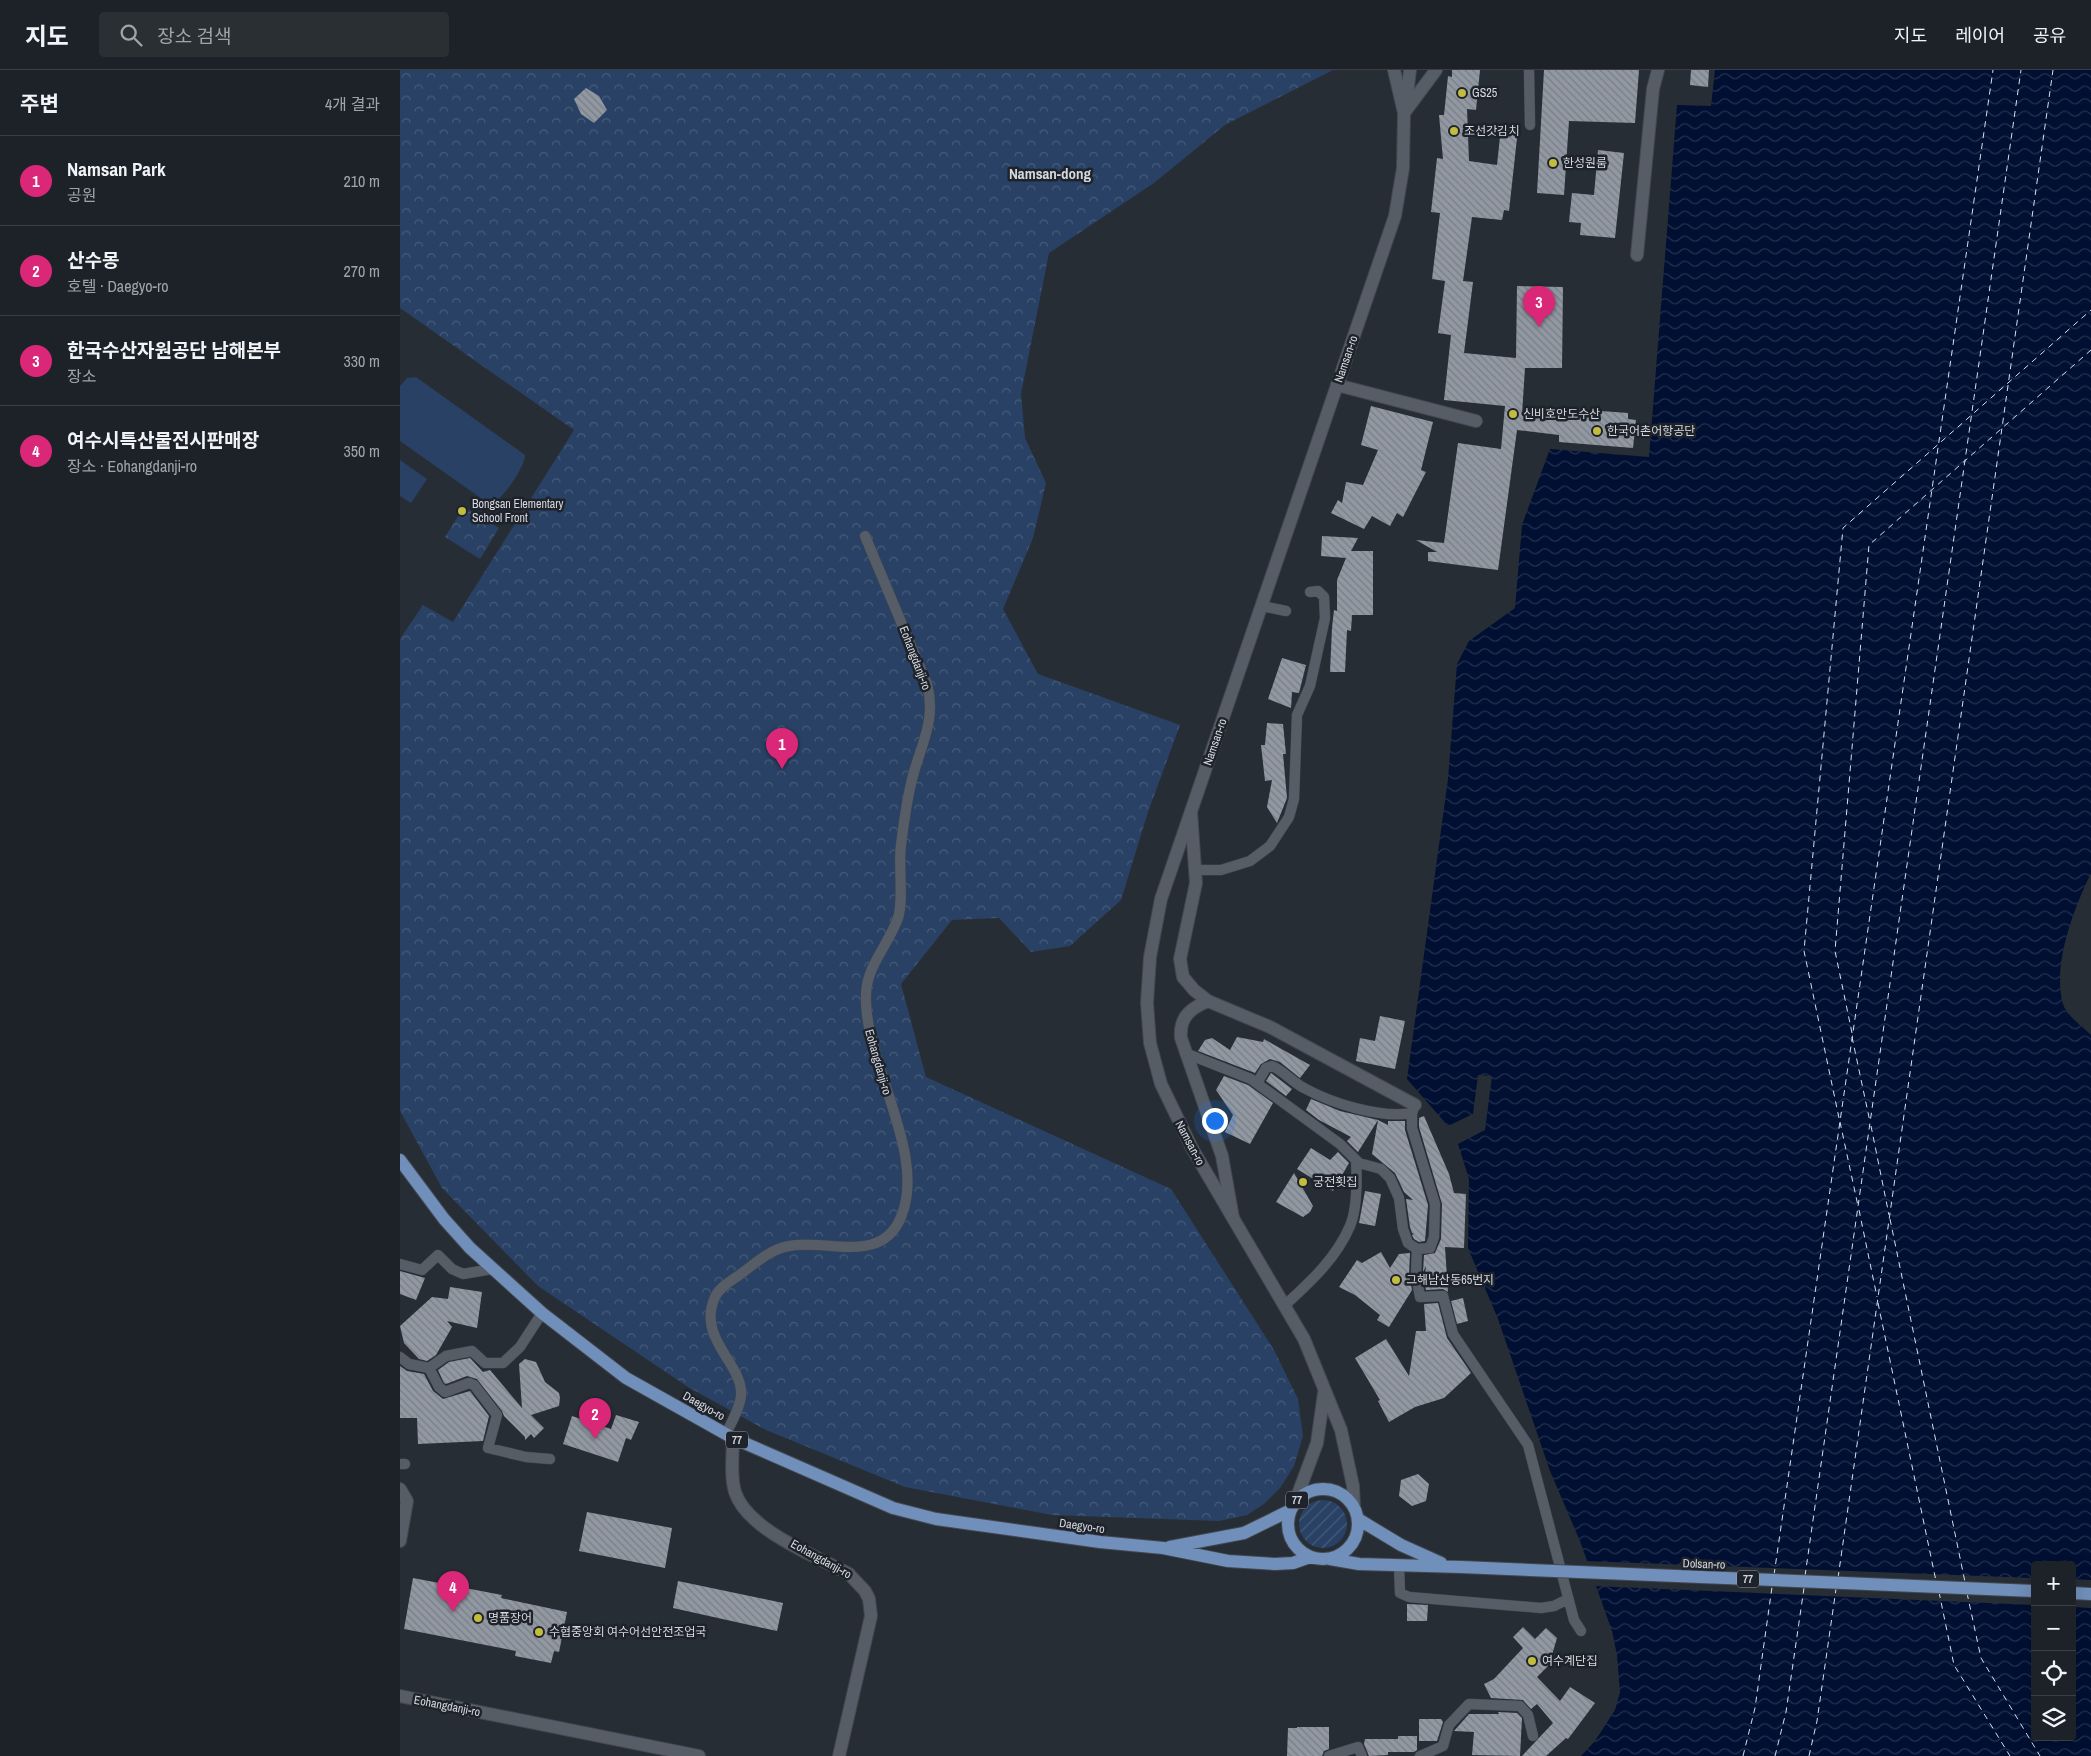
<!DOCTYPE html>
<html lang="ko">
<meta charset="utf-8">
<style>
:root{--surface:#1d2228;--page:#2a2f34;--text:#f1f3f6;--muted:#a0a4a8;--line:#3b3f45;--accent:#db2777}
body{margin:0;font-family:"Archivo Narrow","Noto Sans KR",sans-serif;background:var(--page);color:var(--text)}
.controls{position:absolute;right:15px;bottom:15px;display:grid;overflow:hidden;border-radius:5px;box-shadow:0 5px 20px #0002}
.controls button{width:45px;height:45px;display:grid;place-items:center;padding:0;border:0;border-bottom:1px solid var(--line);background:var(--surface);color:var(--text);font:25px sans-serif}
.you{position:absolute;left:814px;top:1050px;width:18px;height:18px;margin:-12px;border:4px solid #fff;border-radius:50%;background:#1a73e8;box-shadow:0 0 0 8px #1a73e833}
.badge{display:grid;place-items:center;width:32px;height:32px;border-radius:50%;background:var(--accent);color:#fff;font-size:16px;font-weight:700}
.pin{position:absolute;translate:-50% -41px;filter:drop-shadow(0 1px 2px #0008)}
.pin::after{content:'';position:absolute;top:26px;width:18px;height:15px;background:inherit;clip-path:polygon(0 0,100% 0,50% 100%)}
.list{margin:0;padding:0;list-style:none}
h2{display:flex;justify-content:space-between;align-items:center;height:65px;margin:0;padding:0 20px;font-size:21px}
h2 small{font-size:16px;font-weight:400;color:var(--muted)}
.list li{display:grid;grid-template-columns:32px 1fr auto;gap:15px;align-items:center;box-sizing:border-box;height:90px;padding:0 20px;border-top:1px solid var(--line)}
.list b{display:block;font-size:19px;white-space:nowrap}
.list p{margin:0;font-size:16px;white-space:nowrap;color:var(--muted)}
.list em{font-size:16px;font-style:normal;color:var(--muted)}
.icon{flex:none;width:28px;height:28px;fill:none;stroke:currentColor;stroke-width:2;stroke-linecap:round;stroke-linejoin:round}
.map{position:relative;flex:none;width:1691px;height:1686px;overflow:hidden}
header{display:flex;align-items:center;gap:30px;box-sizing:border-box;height:70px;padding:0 25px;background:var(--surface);border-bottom:1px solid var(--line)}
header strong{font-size:24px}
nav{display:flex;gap:28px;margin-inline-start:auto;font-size:18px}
.search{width:350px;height:45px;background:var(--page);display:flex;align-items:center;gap:12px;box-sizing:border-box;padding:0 18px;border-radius:5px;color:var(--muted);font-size:19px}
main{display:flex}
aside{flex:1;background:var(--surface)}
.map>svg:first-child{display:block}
.park{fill:url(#park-crowns)}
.garden{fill:url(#garden-furrows)}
.pitch{fill:#294164}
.water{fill:url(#water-waves);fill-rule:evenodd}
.pier{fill:#272d35}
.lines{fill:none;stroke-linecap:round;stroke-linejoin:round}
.ferry{stroke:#d6e1f1;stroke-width:1;stroke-dasharray:6 5;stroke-linecap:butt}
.building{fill:url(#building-back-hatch)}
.service-casing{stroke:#43484f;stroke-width:11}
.minor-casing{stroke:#43484f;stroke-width:14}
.tertiary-casing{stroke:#43484f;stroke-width:14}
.primary-casing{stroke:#43484f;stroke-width:14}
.service{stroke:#575d66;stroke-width:10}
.minor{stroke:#575d66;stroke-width:12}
.tertiary{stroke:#575d66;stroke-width:12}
.primary{stroke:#708fbb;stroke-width:12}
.primary-bridge-casing{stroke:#43484f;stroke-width:14;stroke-linecap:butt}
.primary-bridge{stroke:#708fbb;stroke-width:12}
.poi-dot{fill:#c2bd3f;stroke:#1e232b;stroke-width:2}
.labels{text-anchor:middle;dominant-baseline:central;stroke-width:5;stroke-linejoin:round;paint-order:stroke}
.shield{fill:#1e232b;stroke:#9ea2a8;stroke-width:1}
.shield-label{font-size:11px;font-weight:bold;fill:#d5d8de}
.poi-label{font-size:12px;fill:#d5d8de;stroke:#1e232b;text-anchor:start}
.street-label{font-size:12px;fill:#d5d8de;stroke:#1e232b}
.quarter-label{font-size:15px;font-weight:bold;fill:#d5d8de;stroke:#1e232b}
</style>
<header>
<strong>지도</strong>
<div class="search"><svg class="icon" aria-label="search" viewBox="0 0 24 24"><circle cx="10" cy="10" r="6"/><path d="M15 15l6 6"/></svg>장소 검색</div>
<nav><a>지도</a><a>레이어</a><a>공유</a></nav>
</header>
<main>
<aside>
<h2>주변<small>4개 결과</small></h2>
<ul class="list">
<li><span class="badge">1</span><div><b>Namsan Park</b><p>공원</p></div><em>210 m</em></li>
<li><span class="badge">2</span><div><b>산수몽</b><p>호텔 · Daegyo-ro</p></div><em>270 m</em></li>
<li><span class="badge">3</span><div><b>한국수산자원공단 남해본부</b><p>장소</p></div><em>330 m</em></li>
<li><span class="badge">4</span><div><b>여수시특산물전시판매장</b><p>장소 · Eohangdanji-ro</p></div><em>350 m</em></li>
</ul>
</aside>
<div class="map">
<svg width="1691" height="1686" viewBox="0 0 1691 1686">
<defs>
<pattern id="park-crowns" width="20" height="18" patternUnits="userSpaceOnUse" patternTransform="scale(1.25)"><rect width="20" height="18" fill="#294164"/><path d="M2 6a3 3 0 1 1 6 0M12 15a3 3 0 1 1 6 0" fill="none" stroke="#475c7a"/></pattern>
<pattern id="garden-furrows" width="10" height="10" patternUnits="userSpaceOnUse" patternTransform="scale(1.25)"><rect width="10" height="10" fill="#294164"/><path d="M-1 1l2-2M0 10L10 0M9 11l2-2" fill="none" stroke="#475c7a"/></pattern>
<pattern id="water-waves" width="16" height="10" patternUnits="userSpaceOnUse" patternTransform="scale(1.25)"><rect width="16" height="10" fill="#000f32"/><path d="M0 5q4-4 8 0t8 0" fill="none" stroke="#24314f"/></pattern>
<pattern id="building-back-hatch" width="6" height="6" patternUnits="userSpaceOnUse" patternTransform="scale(1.25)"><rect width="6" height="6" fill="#9198a2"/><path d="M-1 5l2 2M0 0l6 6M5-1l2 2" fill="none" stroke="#797e86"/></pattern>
</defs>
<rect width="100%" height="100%" fill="#272d35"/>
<path class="park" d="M 0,0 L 933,0 L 825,55 L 754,113 L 649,183 L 621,324 L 625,368 L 646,413 L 633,468 L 603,539 L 638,604 L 780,655 L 748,742 L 721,830 L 670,876 L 631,882 L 599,848 L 552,850 L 501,914 L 526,1007 L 771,1119 L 874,1280 L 898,1329 L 903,1366 L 894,1396 L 880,1418 L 864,1434 L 847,1445 L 819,1451 L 652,1445 L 505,1417 L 366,1360 L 288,1317 L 138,1216 L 42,1118 L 0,1041 L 0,569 L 23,535 L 53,552 L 174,360 L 0,238 Z
M 64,437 L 99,458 L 80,489 L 45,467 Z"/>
<path class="garden" d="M899 1454a24 24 0 1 1 48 0a24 24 0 1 1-48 0Z"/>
<path class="pitch" d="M 16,307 L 125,385 C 126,394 106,424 98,429 C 92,432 88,431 82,429 L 0,371 L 0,316 L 7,308 Z
M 0,390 L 27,409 L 11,433 L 0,426 Z"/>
<path class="water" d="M 1315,0 L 1691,0 L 1691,803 C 1674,838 1652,895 1663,934 C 1666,945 1683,957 1691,965 L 1691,1686 L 1181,1686 L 1195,1671 L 1215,1640 L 1220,1622 L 1217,1585 L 1212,1561 L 1180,1471 L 1150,1401 L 1098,1249 L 1068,1178 L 1069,1109 L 1058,1074 L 1085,1060 L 1092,1006 L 1078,1005 L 1073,1044 L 1048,1056 L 1007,1009 L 1048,709 L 1057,594 L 1069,571 L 1115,538 L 1122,455 L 1150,379 L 1249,387 L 1277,35 L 1311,36 ZM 1635,1495 L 1672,1495 L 1672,1667 L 1635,1667 Z"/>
<path class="pier" d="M 1185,1491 L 1635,1508 L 1635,1535 L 1193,1516 Z
M 1672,1509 L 1691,1510 L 1691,1538 L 1672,1537 Z"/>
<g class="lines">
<path class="ferry" d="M 1452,963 L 1435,881 L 1469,475 L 1691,280
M 1452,967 L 1470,1052
M 1439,1048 L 1404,881 L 1443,458 L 1691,240
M 1440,1052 L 1458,1136
M 1471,1056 L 1489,1145
M 1459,1140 L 1477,1227
M 1490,1149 L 1565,1512
M 1478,1233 L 1536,1511
M 1374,1505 L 1593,0
M 1405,1506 L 1621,0
M 1438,1508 L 1653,0
M 1539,1522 L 1554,1595 L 1610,1686
M 1567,1523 L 1581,1588 L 1640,1686
M 1343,1686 L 1355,1638 L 1372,1517
M 1375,1686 L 1386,1642 L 1404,1518
M 1409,1686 L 1417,1651 L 1436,1519"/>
</g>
<path class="building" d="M 1052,0 L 1080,0 L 1076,40 L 1067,39 L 1069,91 L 1097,95 L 1101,57 L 1118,59 L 1109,141 L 1104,140 L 1102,150 L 1072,147 L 1063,211 L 1073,212 L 1064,283 L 1116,288 L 1117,216 L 1163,217 L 1162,298 L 1125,298 L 1122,344 L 1161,347 L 1161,338 L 1228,343 L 1228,349 L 1236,350 L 1233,378 L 1159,372 L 1159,365 L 1117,360 L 1098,500 L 1028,491 L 1028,482 L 1037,482 L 1016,470 L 1044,473 L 1058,373 L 1101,379 L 1105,336 L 1044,330 L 1051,265 L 1038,263 L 1045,211 L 1032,209 L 1040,143 L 1031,142 L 1037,88 L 1043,89 L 1039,45 L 1044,45 L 1048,6 L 1052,7 Z
M 1144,0 L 1239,0 L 1235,53 L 1169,51 L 1164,125 L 1137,123 Z
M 1291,0 L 1309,0 L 1308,17 L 1290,15 Z
M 186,18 L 199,26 L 207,40 L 194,53 L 181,44 L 174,29 Z
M 1198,80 L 1224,83 L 1215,168 L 1180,165 L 1181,153 L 1169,152 L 1172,123 L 1194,125 Z
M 971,336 L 1033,352 L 1021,400 L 1026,402 L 1003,447 L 997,443 L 990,456 L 972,446 L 964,459 L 931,443 L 938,430 L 942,433 L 946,412 L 963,415 L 978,380 L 961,375 Z
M 922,466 L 958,468 L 951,481 L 973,481 L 973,545 L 952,545 L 951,561 L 947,560 L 945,602 L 930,602 L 932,558 L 934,540 L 937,541 L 937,510 L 946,488 L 921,486 Z
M 882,588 L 906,595 L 899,623 L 892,622 L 891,638 L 868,629 Z
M 867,653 L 883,654 L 886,684 L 883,684 L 887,728 L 877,753 L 867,737 L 872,710 L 865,711 L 861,675 L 865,675 Z
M 980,946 L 1005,951 L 995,999 L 956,991 L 960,968 L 975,971 Z
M 837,967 L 863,972 L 864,969 L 910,995 L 900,1008 L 880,992 L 870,989 L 861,994 L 855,1003 L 798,981 L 805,970 L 812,968 L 830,980 Z
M 871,1003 L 892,1019 L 886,1026 L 866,1011 Z
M 824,1006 L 848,1015 L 873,1033 L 850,1074 L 825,1062 L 833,1045 L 816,1020 Z
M 911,1029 L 940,1041 L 978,1050 L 988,1055 L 988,1051 L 1005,1051 L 1005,1060 L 1028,1135 L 1025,1171 L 1019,1172 L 1014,1169 L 1012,1165 L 1014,1164 L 1012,1163 L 1010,1157 L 1006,1129 L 1013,1130 L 1004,1122 L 995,1103 L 972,1084 L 978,1050 L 958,1082 L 947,1071 L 951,1067 L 919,1050 L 906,1040 Z
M 1024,1046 L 1049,1104 L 1054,1123 L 1066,1124 L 1064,1178 L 1045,1177 L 1048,1222 L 1043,1219 L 1026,1220 L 1024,1211 L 1026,1196 L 1023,1202 L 1024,1185 L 1035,1183 L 1041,1169 L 1042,1134 L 1019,1057 L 1019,1048 Z
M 911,1078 L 930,1090 L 938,1082 L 949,1093 L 933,1121 L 897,1099 Z
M 894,1103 L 913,1136 L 910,1142 L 903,1147 L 876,1132 Z
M 965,1121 L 981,1124 L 975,1156 L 959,1153 Z
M 981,1182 L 990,1198 L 999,1184 L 1010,1183 L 1009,1205 L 1012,1220 L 989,1257 L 977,1250 L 980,1245 L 955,1225 L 939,1217 L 957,1190 L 962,1193 Z
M 0,1201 L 25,1208 L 16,1230 L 0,1224 Z
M 50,1217 L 82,1222 L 77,1258 L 47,1251 L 52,1257 L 36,1285 L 27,1291 L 19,1289 L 4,1273 L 0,1256 L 32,1227 L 48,1229 Z
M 1063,1228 L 1068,1251 L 1057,1254 L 1051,1231 Z
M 1038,1233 L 1047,1268 L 1071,1303 L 1044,1328 L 1015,1337 L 989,1352 L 978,1331 L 980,1330 L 955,1288 L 986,1269 L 1009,1306 L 1016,1261 L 1026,1261 L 1024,1234 Z
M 70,1288 L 83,1302 L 90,1300 L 122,1338 L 119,1294 L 125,1289 L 136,1292 L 145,1312 L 159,1323 L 160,1328 L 159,1336 L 131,1345 L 144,1358 L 134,1368 L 131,1364 L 125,1370 L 125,1367 L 104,1346 L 102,1341 L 77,1309 L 67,1306 L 46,1314 L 44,1313 L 38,1300 L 49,1292 Z
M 0,1296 L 7,1301 L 24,1304 L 33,1321 L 43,1329 L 70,1321 L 89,1346 L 83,1371 L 18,1374 L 17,1348 L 0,1348 Z
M 216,1345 L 239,1352 L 231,1370 L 226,1368 L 218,1392 L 163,1374 L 172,1346 L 211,1359 Z
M 1018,1404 L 1029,1414 L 1026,1431 L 1012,1436 L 999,1426 L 1001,1410 Z
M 187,1442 L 272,1458 L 265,1498 L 179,1481 Z
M 13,1508 L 102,1525 L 101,1528 L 167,1542 L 159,1582 L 154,1581 L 151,1593 L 115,1586 L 116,1581 L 4,1559 Z
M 278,1511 L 383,1533 L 377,1561 L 273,1538 Z
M 1007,1534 L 1028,1535 L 1027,1551 L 1007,1551 Z
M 1123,1557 L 1135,1569 L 1146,1558 L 1157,1568 L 1149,1595 L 1137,1607 L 1160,1631 L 1170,1617 L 1195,1633 L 1168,1669 L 1166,1668 L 1146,1686 L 1122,1686 L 1153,1653 L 1137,1634 L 1131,1639 L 1123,1630 L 1091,1628 L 1084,1614 L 1094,1609 L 1123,1578 L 1113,1567 Z
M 1098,1642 L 1117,1643 L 1122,1648 L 1120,1686 L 1072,1685 L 1074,1662 L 1054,1661 L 1069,1644 L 1099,1644 Z
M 1019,1649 L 1041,1649 L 1043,1652 L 1037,1671 L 1019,1671 Z
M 897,1657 L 929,1657 L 929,1679 L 924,1681 L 922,1686 L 887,1686 L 888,1658 L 897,1658 Z
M 998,1666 L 1017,1666 L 1017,1680 L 1014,1682 L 988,1682 L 988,1685 L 969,1686 L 964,1674 L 965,1669 L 998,1669 Z"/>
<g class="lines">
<g class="service-casing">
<path id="service" d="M 1129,0 L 1130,55
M 862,536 L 886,541
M 795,800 L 821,800 L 850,791 L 870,776 L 889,747 L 894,729 L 897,645 L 910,616 L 925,548 L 924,527 L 918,521 L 910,522
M 785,983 L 851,1009 L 940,1074 L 959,1093 L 981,1099 L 990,1108 L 999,1128 L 1003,1159 L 1008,1173 L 1017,1179 L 1030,1178 L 1034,1167 L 1035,1134 L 1012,1058 L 1012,1043 L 1015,1035
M 857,1013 L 866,998 L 872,996 C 884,1001 892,1012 904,1018 C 931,1033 981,1049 1012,1043
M 1017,1179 L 1016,1205 L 1020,1227 L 1043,1226 L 1053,1264 L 1128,1375 L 1174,1550 L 1181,1561
M 0,1194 L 22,1200 L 38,1185 L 52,1199 L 63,1204 L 92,1199
M 884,1236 C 909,1213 936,1189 950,1156 C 957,1139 957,1109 956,1090
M 0,1287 L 9,1294 L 29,1298 L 46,1286 L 72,1281 L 85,1293 L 103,1293 L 120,1277 L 142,1243
M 29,1298 L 39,1317 L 45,1322 L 69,1313 L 74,1315 L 97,1345 L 88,1378 L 126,1387 L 150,1389
M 326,1364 C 331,1353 340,1338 341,1326 C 344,1294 296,1269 315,1227 C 320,1216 333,1210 342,1203 C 357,1192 371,1179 389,1176 C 426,1168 481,1196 501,1147 C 528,1083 463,992 466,924 C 467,895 489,874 498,848 C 504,830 498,795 501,775 C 504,751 507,726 514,702 C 523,671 536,647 527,614 L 465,466
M 0,1394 L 5,1394
M 999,1496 L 1000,1523 L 1009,1527 L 1141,1538 L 1154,1536 L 1168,1529
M 929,1686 L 958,1677 L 962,1686
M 1020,1686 L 1043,1676 L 1049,1655 L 1069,1634 L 1120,1636 L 1128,1645 L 1133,1666"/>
</g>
<g class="minor-casing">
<path id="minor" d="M 1005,42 L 1010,0
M 1004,43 L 1036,0
M 1237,185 L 1253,19 L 1258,0
M 937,315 L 1076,351
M 791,742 L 796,813 L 780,889 L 783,907 L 794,920 L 808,931 L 870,957 L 1015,1035
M 808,931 C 791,938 779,947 781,968 L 822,1086 L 833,1148
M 333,1368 C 333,1385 330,1405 335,1422 C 347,1460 416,1486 449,1504 L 465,1521 L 469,1529 L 471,1546 L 439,1686
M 0,1419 L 7,1431 L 0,1471"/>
</g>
<g class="tertiary-casing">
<path id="tertiary" d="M 895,1432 L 917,1373 L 924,1323
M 954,1437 L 953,1416 L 941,1360 L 904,1269 L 793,1080 L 761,1014 L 750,973 L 747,933 L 750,887 L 761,829 L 995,146 L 1003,98 L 1004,43 L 994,0
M 0,1626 L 299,1686"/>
</g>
<g class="primary-casing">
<path id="primary" d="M 0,1090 L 44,1149 L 70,1178 L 142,1243 L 226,1308 L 333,1368 L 493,1438 L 536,1449 L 700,1472 L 763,1478 L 828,1491 L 875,1494 L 893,1493 L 910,1487
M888 1454a35 35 0 1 1 70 0a35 35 0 1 1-70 0Z
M 958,1449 L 1001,1475 L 1041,1493
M 770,1477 L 844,1463 L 889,1441
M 930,1489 L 959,1494 L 1061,1497
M 1672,1523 L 1691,1524"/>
</g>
<use href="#service" class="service"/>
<use href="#minor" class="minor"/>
<use href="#tertiary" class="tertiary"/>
<use href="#primary" class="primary"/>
<g class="primary-bridge-casing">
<path id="primary-bridge" d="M 1061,1497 L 1635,1521"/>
</g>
<use href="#primary-bridge" class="primary-bridge"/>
</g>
<g class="poi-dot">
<circle cx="1062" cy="23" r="5"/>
<circle cx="1054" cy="61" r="5"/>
<circle cx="1153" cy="93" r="5"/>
<circle cx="1113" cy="344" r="5"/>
<circle cx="1197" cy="361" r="5"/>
<circle cx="62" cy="441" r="5"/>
<circle cx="903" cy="1112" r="5"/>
<circle cx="996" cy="1210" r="5"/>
<circle cx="78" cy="1548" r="5"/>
<circle cx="139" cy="1562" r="5"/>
<circle cx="1132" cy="1591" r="5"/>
</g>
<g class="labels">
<g class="shield">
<rect x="326" y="1361.5" width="22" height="17" rx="4"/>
<rect x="886" y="1421.5" width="22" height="17" rx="4"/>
<rect x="1337" y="1500.5" width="22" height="17" rx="4"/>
</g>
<g class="shield-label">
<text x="337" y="1370">77</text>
<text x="897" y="1430">77</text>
<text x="1348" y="1509">77</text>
</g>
<g class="poi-label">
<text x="1072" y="23">GS25</text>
<text x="1064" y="61">조선갓김치</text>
<text x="1163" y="93">한성원룸</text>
<text x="1123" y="344">신비호안도수산</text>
<text x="1207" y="361">한국어촌어항공단</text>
<text x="72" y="434">Bongsan Elementary<tspan x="72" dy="14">School Front</tspan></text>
<text x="913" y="1112">궁전횟집</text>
<text x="1006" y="1210">그해남산동65번지</text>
<text x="88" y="1548">명품장어</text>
<text x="149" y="1562">수협중앙회 여수어선안전조업국</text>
<text x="1142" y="1591">여수계단집</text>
</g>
<g class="street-label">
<text transform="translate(946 289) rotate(-71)">Namsan-ro</text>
<text transform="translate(515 588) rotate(69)">Eohangdanji-ro</text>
<text transform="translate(815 672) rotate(-71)">Namsan-ro</text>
<text transform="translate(478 992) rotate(74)">Eohangdanji-ro</text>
<text transform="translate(790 1073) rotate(62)">Namsan-ro</text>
<text transform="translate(304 1336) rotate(29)">Daegyo-ro</text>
<text transform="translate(682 1456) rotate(8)">Daegyo-ro</text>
<text transform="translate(421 1489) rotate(29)">Eohangdanji-ro</text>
<text transform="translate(1304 1494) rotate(2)">Dolsan-ro</text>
<text transform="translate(47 1636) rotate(11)">Eohangdanji-ro</text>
</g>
<g class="quarter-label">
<text x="650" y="103">Namsan-dong</text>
</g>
</g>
</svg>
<div class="controls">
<button>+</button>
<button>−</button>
<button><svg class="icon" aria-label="locate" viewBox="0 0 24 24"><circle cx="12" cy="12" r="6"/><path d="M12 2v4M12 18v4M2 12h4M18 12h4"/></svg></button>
<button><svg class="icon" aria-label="layers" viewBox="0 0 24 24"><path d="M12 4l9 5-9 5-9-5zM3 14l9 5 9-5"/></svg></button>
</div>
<div class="you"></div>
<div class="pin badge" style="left:382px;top:699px">1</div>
<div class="pin badge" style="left:195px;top:1369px">2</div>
<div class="pin badge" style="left:1139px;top:257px">3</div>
<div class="pin badge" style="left:53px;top:1542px">4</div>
</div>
</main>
